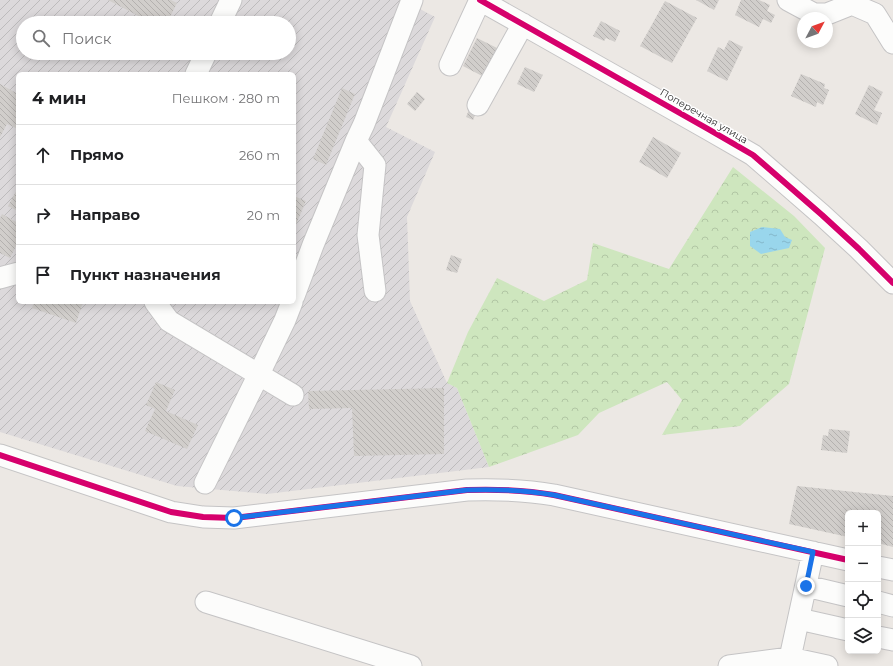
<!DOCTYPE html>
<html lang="ru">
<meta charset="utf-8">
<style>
:root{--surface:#fff;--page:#f2f2f2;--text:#202124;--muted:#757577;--line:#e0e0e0}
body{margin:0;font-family:Montserrat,sans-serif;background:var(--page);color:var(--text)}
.controls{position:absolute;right:12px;bottom:12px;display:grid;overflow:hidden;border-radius:6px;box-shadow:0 2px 10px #0003}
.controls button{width:36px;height:36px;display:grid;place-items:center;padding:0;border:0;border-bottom:1px solid var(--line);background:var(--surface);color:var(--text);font:20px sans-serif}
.compass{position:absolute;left:797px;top:12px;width:36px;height:36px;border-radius:50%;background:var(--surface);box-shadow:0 2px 10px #0003;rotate:49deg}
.stop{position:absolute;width:12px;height:12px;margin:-9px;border:3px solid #1a73e8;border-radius:50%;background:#fff}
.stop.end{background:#1a73e8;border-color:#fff;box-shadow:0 1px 4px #0008}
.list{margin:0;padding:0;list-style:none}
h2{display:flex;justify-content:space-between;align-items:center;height:52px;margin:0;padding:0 16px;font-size:17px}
h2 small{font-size:13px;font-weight:400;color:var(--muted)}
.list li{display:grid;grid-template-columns:26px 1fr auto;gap:12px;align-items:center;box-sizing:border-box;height:60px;padding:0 16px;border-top:1px solid var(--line)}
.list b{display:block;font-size:15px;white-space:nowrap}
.list em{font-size:13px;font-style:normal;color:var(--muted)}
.icon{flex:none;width:22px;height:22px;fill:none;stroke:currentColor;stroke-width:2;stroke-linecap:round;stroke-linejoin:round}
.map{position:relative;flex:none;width:893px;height:666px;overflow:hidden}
.search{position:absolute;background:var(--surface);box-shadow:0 2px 10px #0003;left:16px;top:16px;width:280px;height:44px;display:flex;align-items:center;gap:10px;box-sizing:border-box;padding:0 14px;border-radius:22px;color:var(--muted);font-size:15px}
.panel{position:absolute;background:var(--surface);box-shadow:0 2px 10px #0003;left:16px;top:72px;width:280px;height:232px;border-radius:6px}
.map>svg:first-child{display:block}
.industrial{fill:url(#industrial-furrows);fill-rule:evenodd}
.forest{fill:url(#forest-crowns)}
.water{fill:url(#water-ripples)}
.building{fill:url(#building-back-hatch)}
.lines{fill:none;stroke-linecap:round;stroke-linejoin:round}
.minor-casing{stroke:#c5c4c5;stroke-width:23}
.minor{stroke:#fcfcfb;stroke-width:21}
.cycleway-casing{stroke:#fff;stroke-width:8}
.cycleway{stroke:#d6006c;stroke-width:6}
.route{stroke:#1a73e8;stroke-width:5}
.labels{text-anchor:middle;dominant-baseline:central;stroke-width:3;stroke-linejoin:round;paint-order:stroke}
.street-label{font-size:10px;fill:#2e2e2e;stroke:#fff}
</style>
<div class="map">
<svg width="893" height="666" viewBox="0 0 893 666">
<defs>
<pattern id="industrial-furrows" width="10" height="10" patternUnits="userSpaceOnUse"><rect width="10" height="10" fill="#dcd9db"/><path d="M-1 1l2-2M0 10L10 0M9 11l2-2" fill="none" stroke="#bdbbbc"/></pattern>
<pattern id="forest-crowns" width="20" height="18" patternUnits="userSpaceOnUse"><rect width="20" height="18" fill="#cee6be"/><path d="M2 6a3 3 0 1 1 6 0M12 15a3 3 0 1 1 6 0" fill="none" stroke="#b1c6a4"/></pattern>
<pattern id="water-ripples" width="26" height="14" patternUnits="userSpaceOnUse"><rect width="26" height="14" fill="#99d6ec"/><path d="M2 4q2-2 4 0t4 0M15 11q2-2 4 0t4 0" fill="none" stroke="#84b8cb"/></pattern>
<pattern id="building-back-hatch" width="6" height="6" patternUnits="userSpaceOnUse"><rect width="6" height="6" fill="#d1cecb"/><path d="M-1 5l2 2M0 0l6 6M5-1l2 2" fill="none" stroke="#b4b1af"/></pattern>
</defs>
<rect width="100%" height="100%" fill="#ece8e4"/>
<path class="industrial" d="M 0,0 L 403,0 L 435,17 L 386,127 L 435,152 L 407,217 L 410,301 L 447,383 L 457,388 L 489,467 L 267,494 L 177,486 L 0,432 ZM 23,23 L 289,23 L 289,53 L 23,53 ZM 18,74 L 294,74 L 294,302 L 18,302 Z"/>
<path class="forest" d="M 733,167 L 794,216 L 825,248 L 789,384 L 740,426 L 662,435 L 682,400 L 667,382 L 599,413 L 578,435 L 489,467 L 457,388 L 447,383 L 468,332 L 497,278 L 544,301 L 587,280 L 593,243 L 669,269 Z"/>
<path class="water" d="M 762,227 L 780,229 L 785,237 L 792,240 L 789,248 L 761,254 L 750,246 L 750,232 Z"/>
<path class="building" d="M 108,0 L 171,0 L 177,3 L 167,23 L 152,23 Z
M 696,0 L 719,0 L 714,10 Z
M 741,0 L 759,0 L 770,5 L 767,11 L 775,15 L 771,23 L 763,19 L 759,27 L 735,15 Z
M 665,1 L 697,18 L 672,63 L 640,46 Z
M 601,21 L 620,31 L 615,42 L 606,38 L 604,41 L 593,36 Z
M 477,38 L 501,50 L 486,78 L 463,66 Z
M 729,40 L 743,47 L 727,81 L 707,71 L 718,47 L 724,50 Z
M 525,67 L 543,75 L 534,92 L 517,84 Z
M 801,74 L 825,84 L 824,88 L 829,90 L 823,105 L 817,102 L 816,107 L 791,96 Z
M 0,84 L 18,94 L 18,129 L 7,124 L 0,137 Z
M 869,85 L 883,92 L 874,110 L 882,113 L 877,125 L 855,114 Z
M 342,88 L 355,94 L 326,165 L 313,159 Z
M 417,92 L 425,99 L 415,111 L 407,104 Z
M 471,105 L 478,109 L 473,120 L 466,117 Z
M 653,137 L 681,153 L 667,178 L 639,162 Z
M 18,188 L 18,211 L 8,206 Z
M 294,196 L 306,201 L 294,229 Z
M 2,214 L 18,223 L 18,242 L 10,258 L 0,253 L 0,218 Z
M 451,255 L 462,259 L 457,273 L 446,270 Z
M 34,302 L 83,302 L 76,323 L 32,308 Z
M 156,382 L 175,390 L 166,411 L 198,425 L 187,449 L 145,431 L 155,409 L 146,405 Z
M 444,388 L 444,454 L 354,456 L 352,408 L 309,409 L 308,391 Z
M 829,429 L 850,431 L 847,453 L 821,450 L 823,435 L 828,436 Z
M 797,486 L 893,496 L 893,547 L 878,543 L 878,513 L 848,513 L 848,537 L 789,524 Z"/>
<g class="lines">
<g class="minor-casing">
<path id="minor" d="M 480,0 L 708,129 L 753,155 L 822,215 L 859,249 L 893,283
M 788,0 L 814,14 L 827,14 L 852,4 L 875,14 L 893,43
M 220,23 L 231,0
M 450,65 L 480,0
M 196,74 L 206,53
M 478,105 L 523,24
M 0,278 L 18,273
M 375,291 L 368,235 L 375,165 L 356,141 L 364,124 L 412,0
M 294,296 L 313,245 L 356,141
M 155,302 L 169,321 L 293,395
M 0,455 L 171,512 L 203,517 L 234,518 L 467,490 C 497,489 525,490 554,495 L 848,560
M 205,483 L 259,374 L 285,320 L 292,302
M 813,552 L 790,658 L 827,666
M 878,567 L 893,570
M 806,586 L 848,596
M 206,602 L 411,666
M 878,602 L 893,606
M 799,619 L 848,630
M 878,637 L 893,640
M 729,666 L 790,658"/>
</g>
<use href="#minor" class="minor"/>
<g class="cycleway-casing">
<path id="cycleway" d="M 480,0 L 708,129 L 753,155 L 822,215 L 859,249 L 893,283
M 0,455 L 171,512 L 203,517 L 234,518 L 467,490 C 497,489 525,490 554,495 L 848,560"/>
</g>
<use href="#cycleway" class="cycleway"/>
</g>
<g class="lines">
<path class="route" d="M 234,518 L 467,490 C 497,489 525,490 554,495 L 813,552 L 806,586"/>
</g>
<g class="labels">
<g class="street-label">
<text transform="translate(704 116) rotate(30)">Поперечная улица</text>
</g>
</g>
</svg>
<div class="controls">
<button>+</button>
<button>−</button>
<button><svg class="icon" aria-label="locate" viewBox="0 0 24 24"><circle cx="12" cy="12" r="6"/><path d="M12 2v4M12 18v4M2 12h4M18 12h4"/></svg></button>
<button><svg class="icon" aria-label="layers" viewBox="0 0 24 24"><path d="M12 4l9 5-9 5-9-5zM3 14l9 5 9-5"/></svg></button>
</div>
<svg class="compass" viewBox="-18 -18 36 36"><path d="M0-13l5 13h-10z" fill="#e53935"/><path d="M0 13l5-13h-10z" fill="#757577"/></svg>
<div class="stop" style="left:234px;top:518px"></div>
<div class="stop end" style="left:806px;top:586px"></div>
<div class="search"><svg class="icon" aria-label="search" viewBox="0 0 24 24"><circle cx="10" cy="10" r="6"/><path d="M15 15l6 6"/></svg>Поиск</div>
<section class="panel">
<h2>4 мин<small>Пешком · 280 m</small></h2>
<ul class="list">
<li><svg class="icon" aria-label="ahead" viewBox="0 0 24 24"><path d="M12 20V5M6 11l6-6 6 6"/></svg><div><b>Прямо</b></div><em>260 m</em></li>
<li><svg class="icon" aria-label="right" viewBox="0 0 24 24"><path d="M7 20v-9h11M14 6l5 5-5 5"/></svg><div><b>Направо</b></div><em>20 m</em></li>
<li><svg class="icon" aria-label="arrive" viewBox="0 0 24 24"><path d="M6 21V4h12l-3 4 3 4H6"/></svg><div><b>Пункт назначения</b></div></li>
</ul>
</section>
</div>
